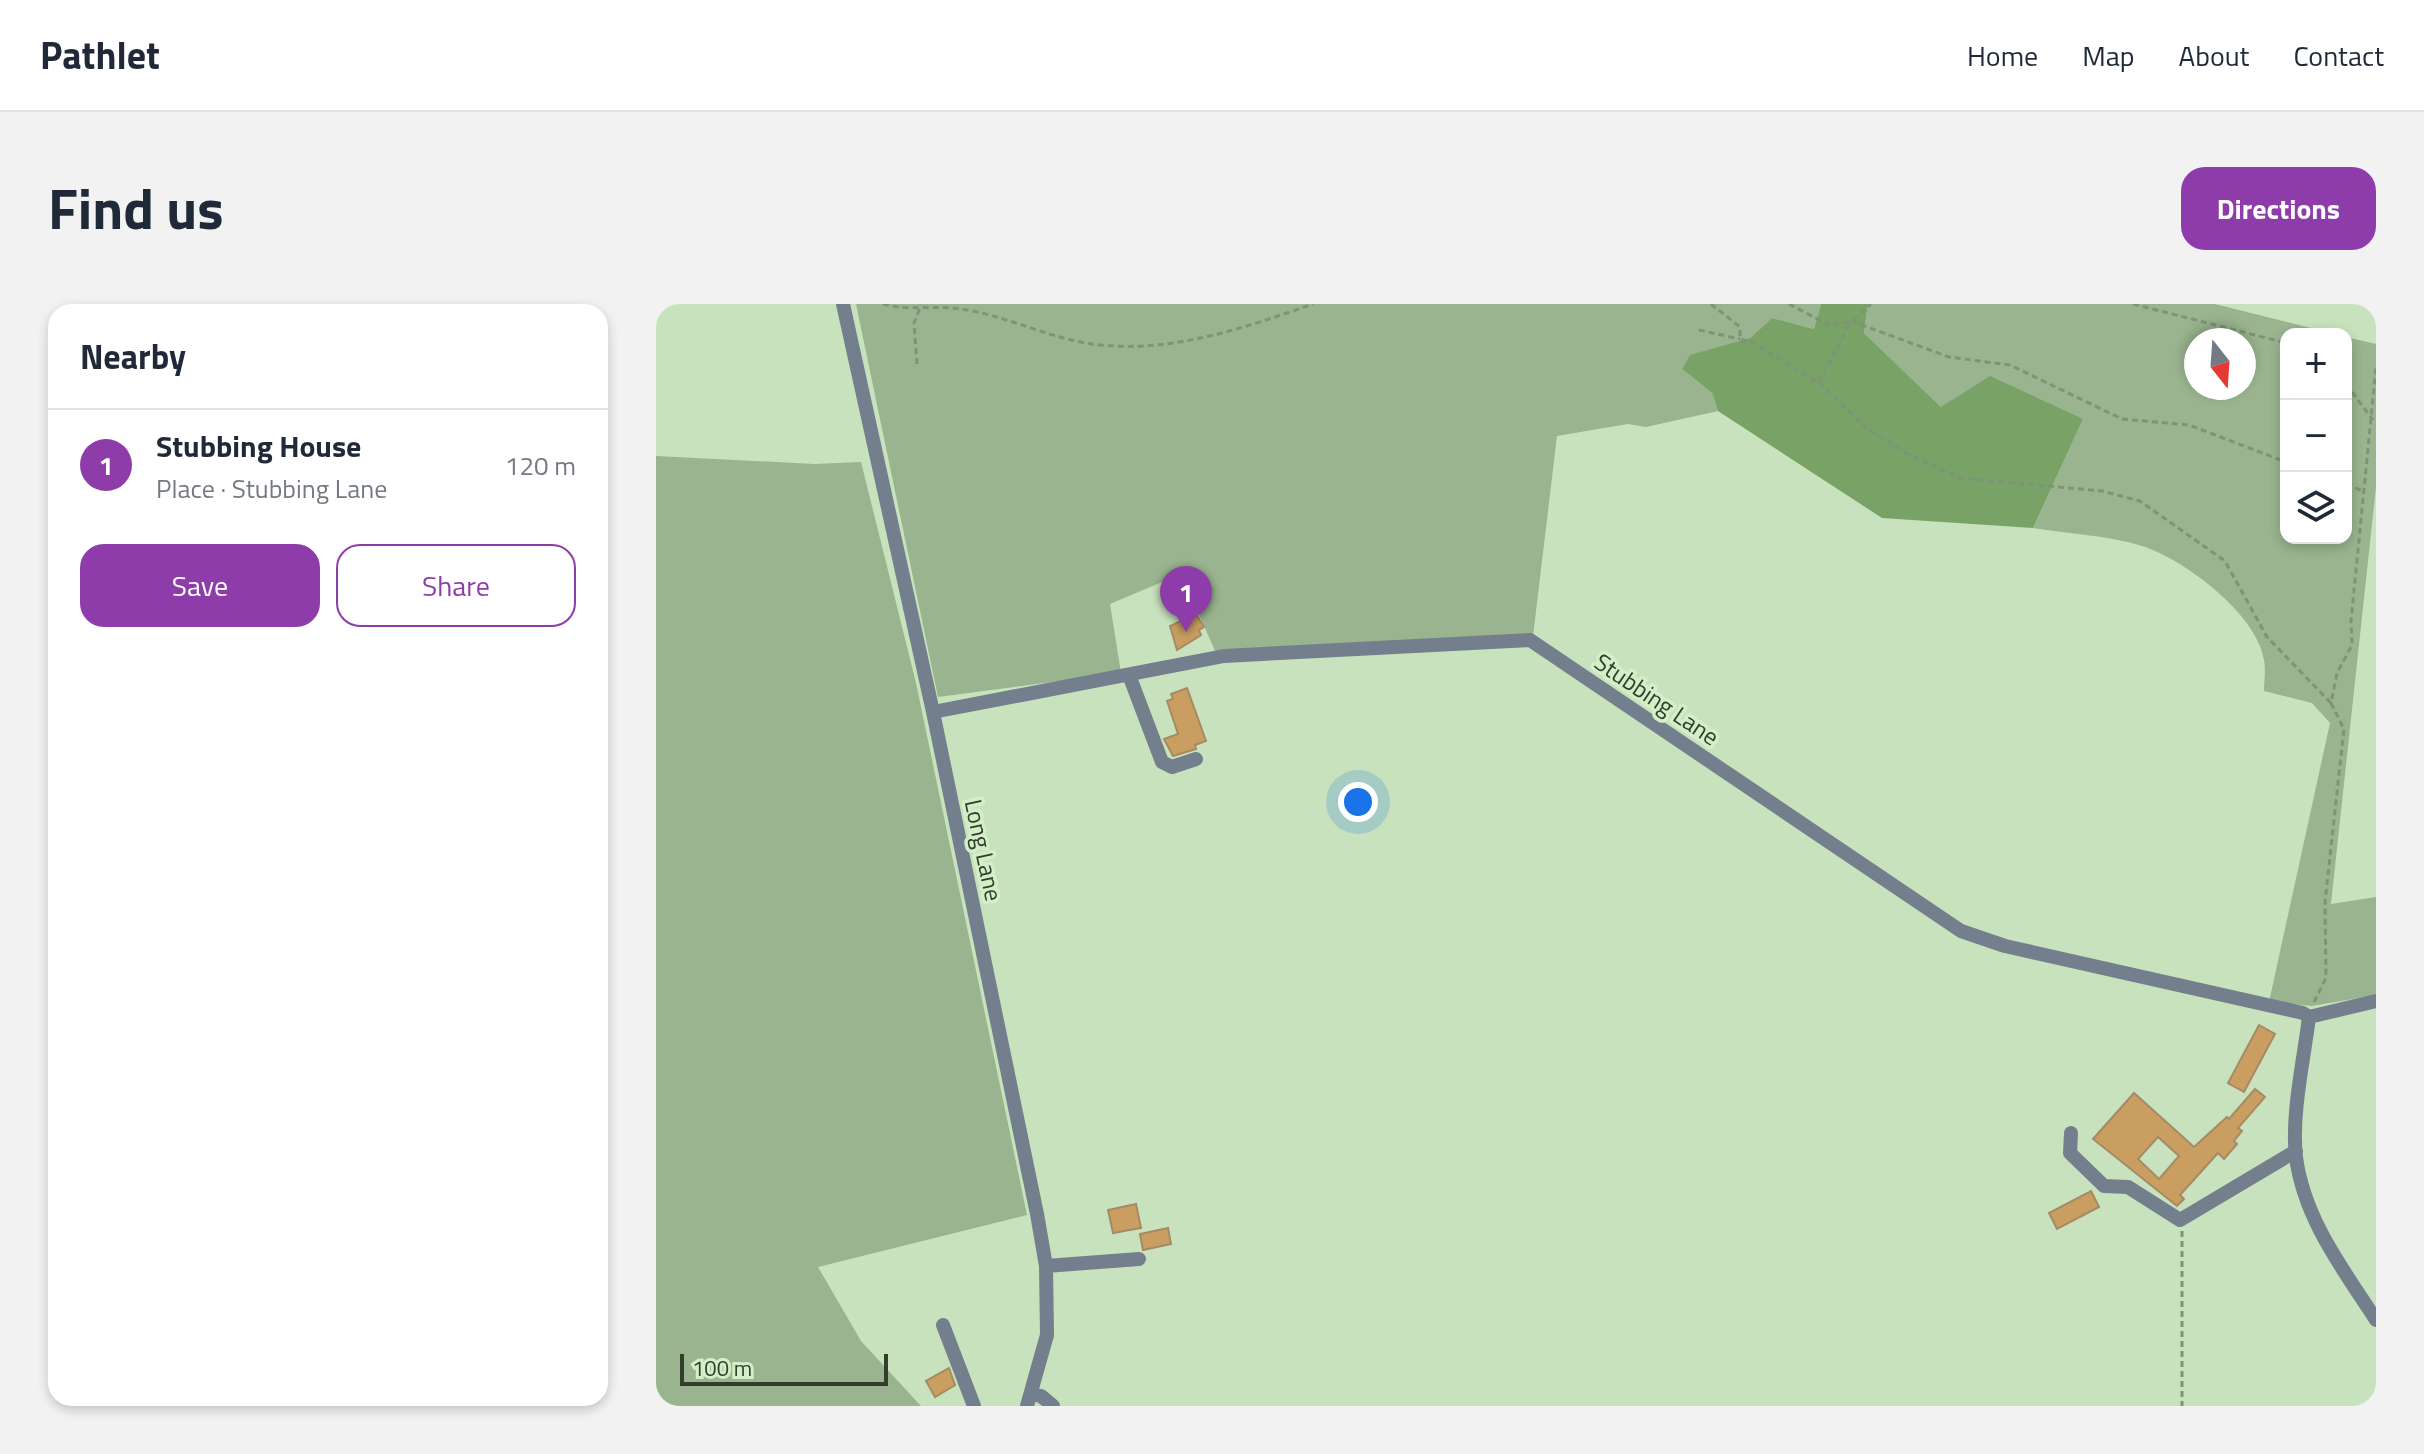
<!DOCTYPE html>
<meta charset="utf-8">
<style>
:root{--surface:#fff;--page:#f2f2f3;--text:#1f2937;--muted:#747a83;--line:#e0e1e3;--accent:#8e3caa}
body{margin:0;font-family:"Titillium Web",sans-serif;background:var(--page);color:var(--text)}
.controls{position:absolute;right:24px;top:24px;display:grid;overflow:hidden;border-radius:16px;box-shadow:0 4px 12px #0003}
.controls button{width:72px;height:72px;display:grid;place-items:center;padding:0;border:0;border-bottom:2px solid var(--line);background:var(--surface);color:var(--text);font:40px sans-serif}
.compass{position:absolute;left:1528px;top:24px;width:72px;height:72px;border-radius:50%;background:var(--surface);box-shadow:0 4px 12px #0003;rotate:163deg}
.scale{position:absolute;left:24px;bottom:20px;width:208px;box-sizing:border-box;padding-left:8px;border:4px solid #323d2e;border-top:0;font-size:22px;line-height:28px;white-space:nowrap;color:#323d2e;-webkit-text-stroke:6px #d4efc8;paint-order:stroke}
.you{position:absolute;left:702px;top:498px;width:28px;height:28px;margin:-20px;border:6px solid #fff;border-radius:50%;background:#1a73e8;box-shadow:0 0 0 12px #1a73e833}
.badge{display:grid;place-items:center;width:52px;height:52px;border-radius:50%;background:var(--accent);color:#fff;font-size:26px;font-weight:700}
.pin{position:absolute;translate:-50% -66px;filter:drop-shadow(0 2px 4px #0008)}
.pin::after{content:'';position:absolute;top:42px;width:28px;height:24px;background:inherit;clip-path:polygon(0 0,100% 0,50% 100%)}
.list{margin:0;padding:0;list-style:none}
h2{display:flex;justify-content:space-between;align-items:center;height:104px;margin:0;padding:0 32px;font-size:34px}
h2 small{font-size:26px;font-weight:400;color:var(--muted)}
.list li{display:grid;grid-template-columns:52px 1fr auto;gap:24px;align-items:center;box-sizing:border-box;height:112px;padding:0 32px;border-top:2px solid var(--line)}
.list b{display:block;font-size:30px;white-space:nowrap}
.list p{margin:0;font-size:26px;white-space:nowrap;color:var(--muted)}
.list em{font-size:26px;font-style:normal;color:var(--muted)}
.actions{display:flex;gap:16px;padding:24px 32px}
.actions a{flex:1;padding:18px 0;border:2px solid var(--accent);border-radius:24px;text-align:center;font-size:28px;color:var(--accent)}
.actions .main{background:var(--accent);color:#fff}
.icon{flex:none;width:44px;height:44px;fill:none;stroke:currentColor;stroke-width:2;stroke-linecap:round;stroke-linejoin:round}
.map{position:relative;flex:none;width:1720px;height:1102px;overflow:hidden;border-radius:24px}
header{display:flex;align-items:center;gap:48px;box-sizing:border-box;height:112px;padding:0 40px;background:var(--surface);border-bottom:2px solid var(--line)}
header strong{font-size:38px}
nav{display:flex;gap:44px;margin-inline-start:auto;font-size:28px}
.intro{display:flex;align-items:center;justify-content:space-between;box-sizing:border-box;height:192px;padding:0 48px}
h1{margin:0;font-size:56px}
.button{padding:20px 36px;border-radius:24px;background:var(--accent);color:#fff;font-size:28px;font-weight:700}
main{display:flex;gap:48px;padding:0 48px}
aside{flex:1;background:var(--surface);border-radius:24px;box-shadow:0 4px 12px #0003}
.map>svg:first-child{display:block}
.green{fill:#99b48e;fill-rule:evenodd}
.forest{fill:#79a267}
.building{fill:#c99e60;stroke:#a48b66;stroke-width:2;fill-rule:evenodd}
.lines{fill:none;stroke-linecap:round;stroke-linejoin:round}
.path{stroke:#7f9378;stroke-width:3;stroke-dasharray:6 4;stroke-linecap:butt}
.minor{stroke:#747f8e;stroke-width:14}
.labels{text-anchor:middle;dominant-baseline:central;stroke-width:7;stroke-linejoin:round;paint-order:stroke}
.street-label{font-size:24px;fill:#323d2e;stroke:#d4efc8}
</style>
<header>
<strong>Pathlet</strong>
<nav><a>Home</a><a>Map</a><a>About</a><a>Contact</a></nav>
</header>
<div class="intro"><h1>Find us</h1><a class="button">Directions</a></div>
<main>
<aside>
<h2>Nearby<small></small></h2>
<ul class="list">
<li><span class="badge">1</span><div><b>Stubbing House</b><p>Place · Stubbing Lane</p></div><em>120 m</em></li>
</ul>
<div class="actions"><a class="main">Save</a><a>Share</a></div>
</aside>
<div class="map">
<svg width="1720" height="1102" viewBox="0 0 1720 1102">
<rect width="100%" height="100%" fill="#c7e2bc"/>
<path class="green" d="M 200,0 L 1165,0 L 1158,25 L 1116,14 L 1094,34 L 1034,52 L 1026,65 L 1056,89 L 1062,107 L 990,123 L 972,120 L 901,132 L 877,332 L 560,349 L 525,270 L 454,300 L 465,369 L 282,393 Z
M 1212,0 L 1559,0 L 1679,30 L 1630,30 L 1630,234 L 1690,234 L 1690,33 L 1720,40 L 1720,183 L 1675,600 L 1720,593 L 1720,691 L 1656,702 L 1613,698 L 1674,419 L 1656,399 L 1608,387 C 1608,377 1610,366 1608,356 C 1601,310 1528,255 1486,242 C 1452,231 1412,230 1377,224 L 1427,115 L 1285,103 L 1208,29 ZM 1540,36 L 1588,36 L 1588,84 L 1540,84 Z
M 0,152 L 158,160 L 205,158 L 260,379 L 371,911 L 162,963 L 205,1037 L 265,1102 L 0,1102 Z"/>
<path class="forest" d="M 1165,0 L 1212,0 L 1208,29 L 1285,103 L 1334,72 L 1427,115 L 1377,224 L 1226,214 L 1062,107 L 1056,89 L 1026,65 L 1034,51 L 1094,34 L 1116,14 L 1158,25 Z"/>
<path class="building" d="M 540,310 L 548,323 L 543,326 L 545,331 L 521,346 L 514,322 Z
M 531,384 L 550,437 L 539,441 L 540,445 L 517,452 L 508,435 L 522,430 L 511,397 L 517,395 L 515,390 Z
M 1603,721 L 1619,730 L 1588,788 L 1572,779 Z
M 1599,785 L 1609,793 L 1582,824 L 1586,827 L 1578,837 L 1581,840 L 1568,855 L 1562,849 L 1524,891 L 1528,895 L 1521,902 L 1437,835 L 1478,789 L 1538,843 L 1571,813 L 1573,815 ZM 1502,833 L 1523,852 L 1503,875 L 1482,855 Z
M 1435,887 L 1443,903 L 1401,925 L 1393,909 Z
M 480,900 L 485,924 L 457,929 L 452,906 Z
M 512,924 L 515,940 L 487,946 L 484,930 Z
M 293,1064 L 299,1081 L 279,1093 L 270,1077 Z"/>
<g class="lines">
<path class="path" d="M 227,0 C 252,7 279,1 305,5 C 348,11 388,32 430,39 C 508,52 585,25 657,0
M 1055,0 L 1084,23 L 1084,35 L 1098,39 L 1163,79 L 1208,122 L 1250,149 L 1304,174 L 1446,187 L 1484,197 L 1569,257 L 1611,333 L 1675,399
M 1133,0 L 1175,22 L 1195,17 L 1215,0
M 1477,0 L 1630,39
M 1043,26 L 1084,35
M 261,60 L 258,19 L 265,1
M 1163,79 L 1195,17 L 1293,53 L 1354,61 L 1466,115 L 1533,121 L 1630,158
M 1690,80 L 1717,116
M 1690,180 L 1709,188
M 1658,698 L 1670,674 L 1669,598 L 1688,425 L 1675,399 L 1681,369 L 1696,341 L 1695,317 L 1720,63
M 1526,927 L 1526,1102"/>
<path class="minor" d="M 187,0 L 277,408 L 381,910 L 390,962 L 391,1031 L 371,1102
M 473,371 L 506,458 L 516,463 L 540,455
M 277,408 L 568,352 L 874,336 L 1305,627 L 1349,642 L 1647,709 L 1653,713
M 1653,713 C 1648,755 1635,811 1640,853 C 1648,915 1687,965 1720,1016
M 1653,713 L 1720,697
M 1415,829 L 1414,849 L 1448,882 L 1472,883 L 1524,916 L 1640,847
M 390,962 L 483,955
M 287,1021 L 318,1102
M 375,1090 L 385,1092 L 397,1102"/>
</g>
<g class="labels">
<g class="street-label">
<text transform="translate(1001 395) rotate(34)">Stubbing Lane</text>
<text transform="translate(328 546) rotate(78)">Long Lane</text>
</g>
</g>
</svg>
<div class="controls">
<button>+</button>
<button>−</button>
<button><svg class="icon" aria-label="layers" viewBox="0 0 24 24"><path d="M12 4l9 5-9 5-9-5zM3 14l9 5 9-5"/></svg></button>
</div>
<svg class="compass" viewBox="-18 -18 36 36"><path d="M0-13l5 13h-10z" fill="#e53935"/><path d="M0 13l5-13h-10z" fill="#747a83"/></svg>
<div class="scale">100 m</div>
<div class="you"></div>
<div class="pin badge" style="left:530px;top:328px">1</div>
</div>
</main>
